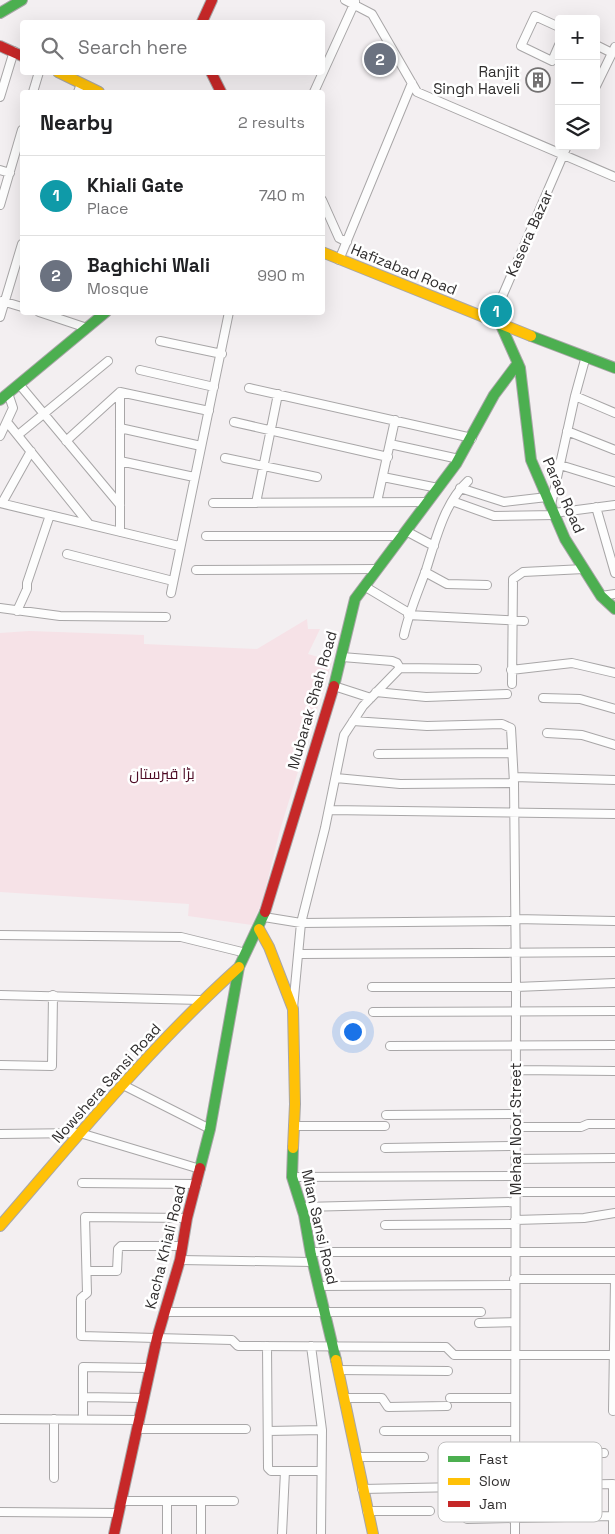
<!DOCTYPE html>
<meta charset="utf-8">
<style>
:root{--surface:#fff;--page:#f6f6f6;--text:#202124;--muted:#757577;--line:#e0e0e0;--accent:#111827}
body{margin:0;font-family:"Space Grotesk",Cairo,sans-serif;background:var(--page);color:var(--text)}
.controls{position:absolute;right:15px;top:15px;display:grid;overflow:hidden;border-radius:5px;box-shadow:0 5px 20px #0002}
.controls button{width:45px;height:45px;display:grid;place-items:center;padding:0;border:0;border-bottom:1px solid var(--line);background:var(--surface);color:var(--text);font:25px sans-serif}
.you{position:absolute;left:352px;top:1031px;width:18px;height:18px;margin:-12px;border:4px solid #fff;border-radius:50%;background:#1a73e8;box-shadow:0 0 0 8px #1a73e833}
.badge{display:grid;place-items:center;width:32px;height:32px;border-radius:50%;background:var(--accent);color:#fff;font-size:16px;font-weight:700}
.pin{position:absolute;translate:-50% -50%;border:2px solid #fff;box-shadow:0 1px 5px #0006}
.list{margin:0;padding:0;list-style:none}
h2{display:flex;justify-content:space-between;align-items:center;height:65px;margin:0;padding:0 20px;font-size:21px}
h2 small{font-size:16px;font-weight:400;color:var(--muted)}
.list li{display:grid;grid-template-columns:32px 1fr auto;gap:15px;align-items:center;box-sizing:border-box;height:80px;padding:0 20px;border-top:1px solid var(--line)}
.list b{display:block;font-size:19px;white-space:nowrap}
.list p{margin:0;font-size:16px;white-space:nowrap;color:var(--muted)}
.list em{font-size:16px;font-style:normal;color:var(--muted)}
.icon{flex:none;width:28px;height:28px;fill:none;stroke:currentColor;stroke-width:2;stroke-linecap:round;stroke-linejoin:round}
.map{position:relative;flex:none;width:615px;height:1534px;overflow:hidden}
.search{position:absolute;background:var(--surface);box-shadow:0 5px 20px #0002;left:20px;top:20px;width:305px;height:55px;display:flex;align-items:center;gap:12px;box-sizing:border-box;padding:0 18px;border-radius:5px;color:var(--muted);font-size:19px}
.panel{position:absolute;background:var(--surface);box-shadow:0 5px 20px #0002;left:20px;top:90px;width:305px;height:225px;border-radius:5px}
.map>svg:first-child{display:block}
.green{fill:#f6e2e7}
.lines{fill:none;stroke-linecap:round;stroke-linejoin:round}
.street-casing{stroke:#a8a6a7;stroke-width:10}
.fast-casing{stroke:#a8a6a7;stroke-width:12}
.slow-casing{stroke:#a8a6a7;stroke-width:12}
.jam-casing{stroke:#a8a6a7;stroke-width:12}
.street{stroke:#fdfdfd;stroke-width:8}
.fast{stroke:#4caf50;stroke-width:10}
.slow{stroke:#ffc107;stroke-width:10}
.jam{stroke:#c62828;stroke-width:10}
.labels{text-anchor:middle;dominant-baseline:central;stroke-width:5;stroke-linejoin:round;paint-order:stroke}
.poi-label{font-size:15px;fill:#302e2e;stroke:#fff;text-anchor:end}
.street-label{font-size:15px;fill:#302e2e;stroke:#fff}
.park-label{font-size:15px;fill:#4e0c26;stroke:#fff}
.key{fill:#fff;stroke:#c1c0c0;stroke-width:1}
.key-label{font-size:14px;fill:#302e2e}
</style>
<div class="map">
<svg width="615" height="1534" viewBox="0 0 615 1534">
<rect width="100%" height="100%" fill="#f3eff1"/>
<path class="green" d="M 307,619 L 308,629 L 320,629 L 308,654 L 332,661 L 280,830 L 263,899 L 252,925 L 188,916 L 189,904 L 0,892 L 0,633 L 29,631 L 144,635 L 144,644 L 257,649 Z"/>
<g class="lines">
<g class="street-casing">
<path id="street" d="M 345,0 L 372,14 L 417,92 L 615,177
M 559,27 L 535,16 L 521,46 L 552,61 L 559,45
M 596,45 L 612,53
M 596,86 L 615,47
M 33,92 L 39,72
M 78,92 L 81,84
M 314,92 L 355,2
M 0,97 L 14,51
M 0,170 L 10,173
M 322,200 L 339,238 L 347,242
M 0,205 L 22,130
M 339,260 L 412,83
M 2,301 L 22,307
M 39,312 L 87,328
M 0,317 L 22,244
M 492,320 L 567,146
M 160,341 L 222,354
M 140,370 L 214,387
M 19,384 L 120,505
M 249,388 L 472,438
M 120,392 L 209,411
M 575,396 L 615,413
M 7,422 L 89,524
M 234,422 L 388,457
M 120,428 L 201,446
M 567,431 L 615,450
M 18,435 L 108,361
M 0,436 L 13,408 L 8,393
M 66,441 L 120,392 L 120,532
M 390,444 L 459,459
M 225,458 L 317,477
M 120,461 L 194,477
M 560,465 L 615,482
M 383,477 L 438,488
M 460,488 L 504,502 L 547,497
M 452,501 L 494,516 L 555,515
M 377,502 L 395,420
M 0,503 L 179,546
M 2,503 L 31,451
M 213,503 L 428,502
M 256,503 L 278,394
M 551,505 L 575,396 L 586,356
M 596,507 L 615,573
M 554,513 L 615,505
M 406,531 L 434,546
M 206,536 L 402,536
M 67,554 L 173,581
M 196,570 L 377,569
M 425,572 L 447,584 L 487,585
M 364,586 L 409,613
M 171,593 L 229,312
M 601,596 L 615,594
M 0,608 L 60,616 L 166,617
M 17,611 L 27,589 L 27,583 L 50,515
M 408,615 L 524,621
M 404,635 C 409,612 418,592 426,570 C 436,539 444,503 468,481
M 342,657 L 392,661 L 397,663 L 400,668
M 511,670 L 572,663 L 615,673
M 512,684 L 513,579 L 523,572 L 584,569
M 334,686 L 371,698
M 376,692 L 426,697 L 507,694
M 543,698 L 580,699 L 615,709
M 353,721 L 427,726 L 502,724 L 511,728 L 514,783 L 516,987 L 515,1534
M 547,733 L 582,735 L 615,745
M 378,754 L 512,753
M 514,777 L 615,780
M 336,778 L 400,784 L 514,783
M 329,810 L 615,814
M 264,917 L 301,923 L 511,921 L 515,919 L 615,921
M 0,935 L 181,937 L 246,953
M 300,954 L 615,952
M 372,987 L 516,987 L 615,983
M 0,995 L 201,1000
M 293,1008 L 301,923 L 325,828 L 344,735 L 363,706 L 400,668 L 477,669
M 373,1012 L 615,1011
M 390,1046 L 615,1045
M 0,1065 L 52,1066 L 53,995
M 516,1070 L 615,1071
M 123,1085 L 210,1129
M 386,1115 L 515,1114
M 293,1126 L 385,1126
M 515,1127 L 581,1127 L 588,1124 L 615,1124
M 0,1134 L 80,1133 L 200,1169
M 385,1148 L 515,1146
M 515,1159 L 615,1158
M 292,1177 L 515,1176
M 82,1183 L 197,1184
M 515,1192 L 615,1192
M 302,1207 L 515,1202
M 187,1218 L 85,1217 L 87,1293 L 81,1298 L 81,1336 L 232,1340 L 238,1346 L 446,1347 L 454,1355 L 615,1355
M 515,1220 L 584,1218 L 615,1213
M 385,1225 L 515,1224
M 310,1252 L 615,1252
M 180,1260 L 312,1262
M 87,1271 L 117,1271 L 118,1249 L 121,1246 L 182,1246
M 514,1279 L 615,1279
M 318,1286 L 515,1285
M 164,1312 L 481,1312
M 479,1323 L 515,1322
M 267,1346 L 268,1468 L 271,1471 L 321,1471
M 311,1346 L 322,1430 L 321,1534
M 338,1370 L 448,1371
M 83,1397 L 144,1398
M 344,1398 L 382,1398 L 388,1407 L 447,1406
M 450,1398 L 515,1398
M 613,1411 L 615,1280
M 0,1419 L 140,1420
M 54,1419 L 54,1478
M 83,1419 L 83,1367 L 151,1368
M 138,1429 L 246,1429
M 268,1431 L 322,1430
M 384,1431 L 515,1431
M 515,1455 L 604,1453
M 356,1457 L 424,1457
M 451,1465 L 515,1464
M 362,1489 L 613,1484 L 613,1534
M 121,1501 L 234,1501
M 167,1501 L 167,1534
M 367,1511 L 430,1511
M 0,1512 L 118,1513
M 467,1519 L 613,1516
M 201,1534 L 201,1501
M 282,1534 L 285,1471"/>
</g>
<g class="fast-casing">
<path id="fast" d="M 0,13 L 22,0
M 500,323 L 520,368 L 531,460 L 565,539 L 601,596 L 615,609
M 531,336 L 615,368
M 0,400 L 106,312
M 334,686 L 355,599 L 456,464 L 494,395 L 518,363
M 293,1148 L 292,1177 L 304,1215 L 311,1255 L 336,1360
M 200,1168 L 210,1129 L 239,967 L 265,912"/>
</g>
<g class="slow-casing">
<path id="slow" d="M 58,72 L 99,92
M 322,252 L 531,336
M 259,929 L 269,947 L 293,1009 L 295,1104 L 293,1148
M 0,1226 C 77,1137 151,1046 239,967
M 336,1360 L 373,1534"/>
</g>
<g class="jam-casing">
<path id="jam" d="M 202,22 L 212,0
M 0,46 L 22,56
M 211,72 L 221,92
M 265,912 L 334,686
M 114,1534 L 157,1338 L 180,1260 L 187,1218 L 200,1168"/>
</g>
<use href="#street" class="street"/>
<use href="#fast" class="fast"/>
<use href="#slow" class="slow"/>
<use href="#jam" class="jam"/>
</g>
<defs>
<g id="building-ring" transform="scale(1.25)"><circle r="9.5" fill="#fff" stroke="#747272" stroke-width="1.5"/><path d="M-4-6H4V6H1V3H-1V6H-4ZM-2.5-4.3h1.7v1.8h-1.7ZM.8-4.3h1.7v1.8H.8ZM-2.5-1h1.7V.8h-1.7ZM.8-1h1.7V.8H.8Z" fill="#747272"/></g>
</defs>
<g fill-rule="evenodd">
<use href="#building-ring" x="538" y="80"/>
</g>
<g class="labels">
<g class="poi-label">
<text x="520" y="71">Ranjit<tspan x="520" dy="17">Singh Haveli</tspan></text>
</g>
<g class="street-label">
<text transform="translate(529 233) rotate(-66)">Kasera Bazar</text>
<text transform="translate(404 269) rotate(22)">Hafizabad Road</text>
<text transform="translate(564 495) rotate(66)">Parao Road</text>
<text transform="translate(312 700) rotate(-74)">Mubarak Shah Road</text>
<text transform="translate(106 1083) rotate(-48)">Nowshera Sansi Road</text>
<text transform="translate(515 1129) rotate(-90)">Mehar Noor Street</text>
<text transform="translate(320 1227) rotate(77)">Mian Sansi Road</text>
<text transform="translate(165 1247) rotate(-76)">Kacha Khiali Road</text>
</g>
<g class="park-label">
<text x="162" y="773">بڑا قبرستان</text>
</g>
</g>
<rect x="438" y="1442" width="164" height="80" rx="8" class="key"/>
<rect x="448" y="1456" width="22" height="6" fill="#4caf50"/>
<rect x="448" y="1478" width="22" height="7" fill="#ffc107"/>
<rect x="448" y="1501" width="22" height="6" fill="#c62828"/>
<g class="key-label">
<text x="479" y="1464">Fast</text>
<text x="479" y="1486">Slow</text>
<text x="479" y="1509">Jam</text>
</g>
</svg>
<div class="controls">
<button>+</button>
<button>−</button>
<button><svg class="icon" aria-label="layers" viewBox="0 0 24 24"><path d="M12 4l9 5-9 5-9-5zM3 14l9 5 9-5"/></svg></button>
</div>
<div class="you"></div>
<div class="pin badge" style="left:496px;top:311px;background:#0f9aa8">1</div>
<div class="pin badge" style="left:380px;top:59px;background:#6b7280">2</div>
<div class="search"><svg class="icon" aria-label="search" viewBox="0 0 24 24"><circle cx="10" cy="10" r="6"/><path d="M15 15l6 6"/></svg>Search here</div>
<section class="panel">
<h2>Nearby<small>2 results</small></h2>
<ul class="list">
<li><span class="badge" style="background:#0f9aa8">1</span><div><b>Khiali Gate</b><p>Place</p></div><em>740 m</em></li>
<li><span class="badge" style="background:#6b7280">2</span><div><b>Baghichi Wali</b><p>Mosque</p></div><em>990 m</em></li>
</ul>
</section>
</div>
